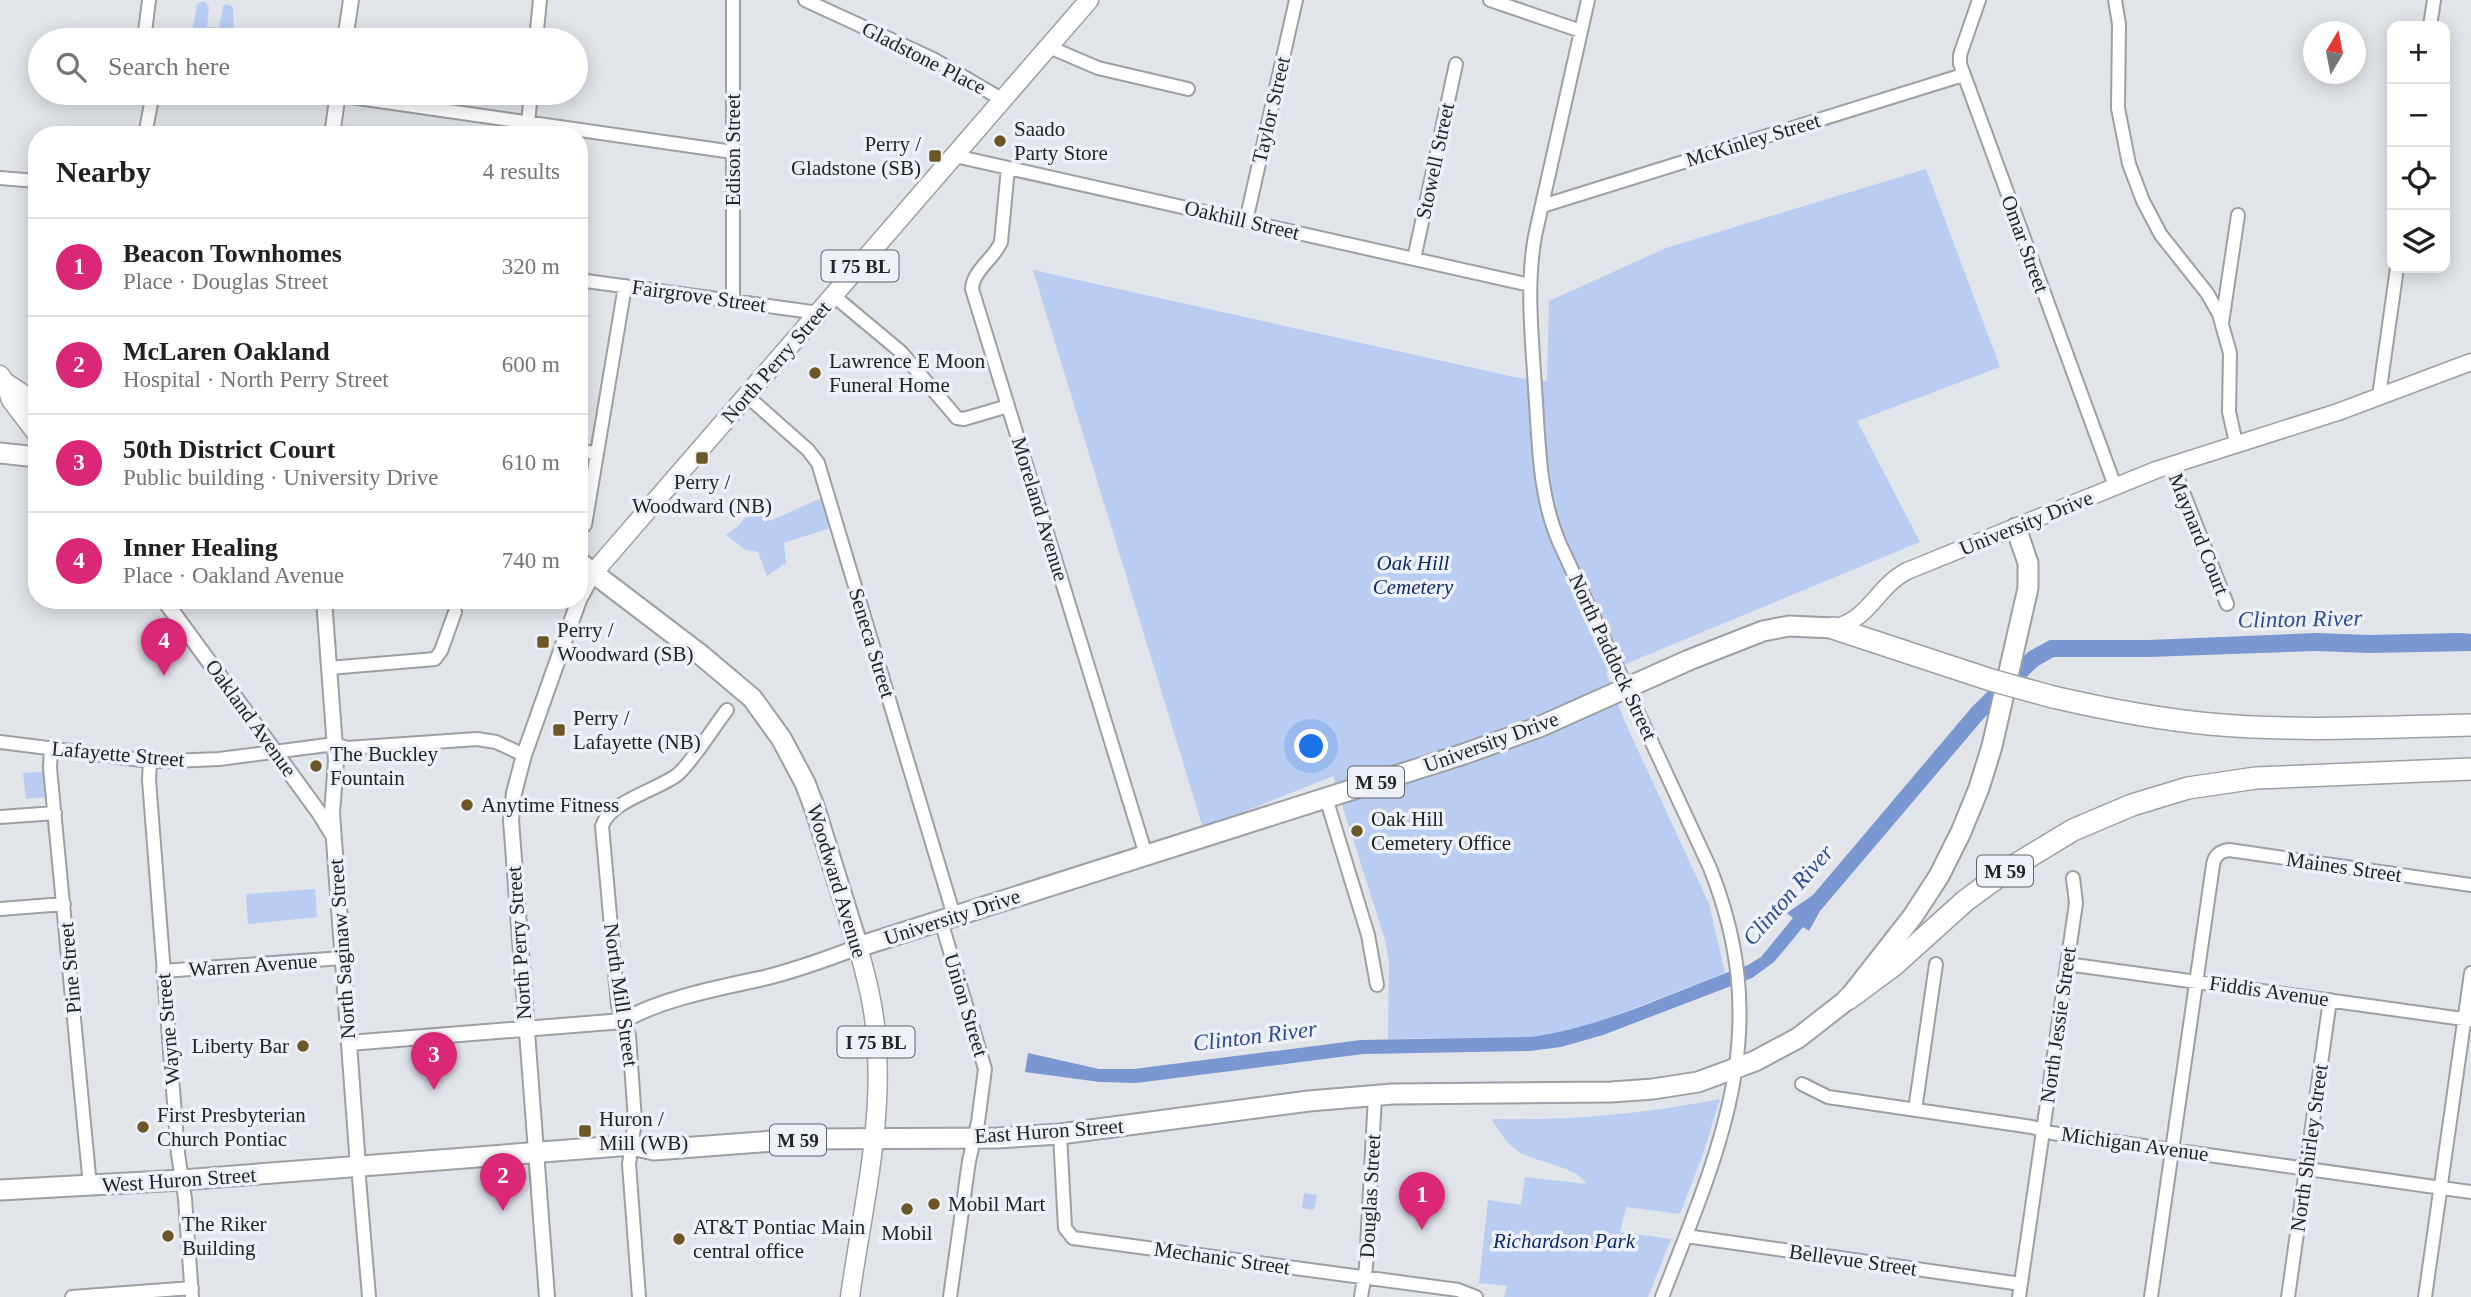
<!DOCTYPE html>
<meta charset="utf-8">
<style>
:root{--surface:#fff;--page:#f6f6f6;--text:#202124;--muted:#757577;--line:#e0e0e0;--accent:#db2777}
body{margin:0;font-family:Georgia,serif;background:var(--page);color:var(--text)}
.controls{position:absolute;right:21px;top:21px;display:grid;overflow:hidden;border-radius:14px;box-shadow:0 4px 18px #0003}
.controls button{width:63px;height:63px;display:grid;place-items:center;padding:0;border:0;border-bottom:2px solid var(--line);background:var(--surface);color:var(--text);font:35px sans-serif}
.compass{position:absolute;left:2303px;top:21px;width:63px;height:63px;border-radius:50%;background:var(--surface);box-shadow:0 4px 18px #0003;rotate:10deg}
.you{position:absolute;left:1312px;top:747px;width:24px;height:24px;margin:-18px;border:5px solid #fff;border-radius:50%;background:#1a73e8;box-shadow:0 0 0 10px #1a73e833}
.badge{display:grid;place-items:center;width:46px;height:46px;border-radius:50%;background:var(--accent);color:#fff;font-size:23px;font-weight:700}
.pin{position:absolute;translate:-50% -58px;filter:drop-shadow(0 2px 4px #0008)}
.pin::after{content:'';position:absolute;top:37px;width:24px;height:21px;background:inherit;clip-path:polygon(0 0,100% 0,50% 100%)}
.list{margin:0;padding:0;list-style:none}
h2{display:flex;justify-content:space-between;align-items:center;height:91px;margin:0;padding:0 28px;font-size:30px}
h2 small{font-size:23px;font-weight:400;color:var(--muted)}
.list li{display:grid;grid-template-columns:46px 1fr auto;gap:21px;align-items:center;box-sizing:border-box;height:98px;padding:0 28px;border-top:2px solid var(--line)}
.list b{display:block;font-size:26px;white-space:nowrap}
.list p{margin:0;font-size:23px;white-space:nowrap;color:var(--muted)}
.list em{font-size:23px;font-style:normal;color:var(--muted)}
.icon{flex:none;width:38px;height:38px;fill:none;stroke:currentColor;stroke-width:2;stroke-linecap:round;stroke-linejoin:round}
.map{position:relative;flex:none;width:2471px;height:1297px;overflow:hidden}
.search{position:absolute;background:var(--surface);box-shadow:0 4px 18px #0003;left:28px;top:28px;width:560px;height:77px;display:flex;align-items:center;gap:18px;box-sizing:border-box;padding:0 24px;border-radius:38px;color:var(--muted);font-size:26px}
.panel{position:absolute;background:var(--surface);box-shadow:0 4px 18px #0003;left:28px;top:126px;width:560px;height:483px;border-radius:28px}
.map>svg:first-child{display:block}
.green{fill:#b9ccf2}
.water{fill:#7b97d1}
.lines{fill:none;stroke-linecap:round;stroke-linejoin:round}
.minor-casing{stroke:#9c9fa4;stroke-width:16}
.tertiary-casing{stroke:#9c9fa4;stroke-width:18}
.secondary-casing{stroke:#9c9fa4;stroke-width:19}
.primary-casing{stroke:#9c9fa4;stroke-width:21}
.trunk-casing{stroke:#9c9fa4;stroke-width:23}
.motorway-casing{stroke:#9c9fa4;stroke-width:24}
.minor{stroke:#fff;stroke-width:12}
.tertiary{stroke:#fff;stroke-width:14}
.secondary{stroke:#fff;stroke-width:16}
.primary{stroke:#fff;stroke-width:18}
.trunk{stroke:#fff;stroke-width:19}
.motorway{stroke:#fff;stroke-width:21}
.motorway-bridge-casing{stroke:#9c9fa4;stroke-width:24;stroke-linecap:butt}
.motorway-bridge{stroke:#fff;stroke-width:21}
.poi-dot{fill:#6d5727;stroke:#eef1f7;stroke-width:2.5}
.labels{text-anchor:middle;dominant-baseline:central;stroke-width:7;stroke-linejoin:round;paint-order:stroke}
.shield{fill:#eef1f7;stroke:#606265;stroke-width:2}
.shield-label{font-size:19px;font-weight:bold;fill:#232426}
.street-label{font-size:21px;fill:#232426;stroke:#eef1f7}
.poi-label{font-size:21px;fill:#232426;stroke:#eef1f7;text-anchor:start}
.park-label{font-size:21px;font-style:italic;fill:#0f2a6e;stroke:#eef1f7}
.water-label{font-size:23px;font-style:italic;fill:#2d4c93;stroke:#eef1f7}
</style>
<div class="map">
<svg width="2471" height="1297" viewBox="0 0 2471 1297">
<rect width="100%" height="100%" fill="#e1e4e9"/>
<path class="green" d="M 201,2 L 205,2 L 209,7 L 207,27 L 219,28 L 223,6 L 227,4 L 233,7 L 234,29 L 245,32 L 244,40 L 191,40 L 197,4 Z
M 1926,169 L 2000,367 L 1857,421 L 1920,542 L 1606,672 L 1624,720 L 1709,904 L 1725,973 L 1591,1025 L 1557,1034 L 1530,1037 L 1388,1039 L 1389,963 L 1385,940 L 1333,776 L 1203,828 L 1033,270 L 1519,378 L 1547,381 L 1549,301 L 1666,248 Z
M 821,498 L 830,528 L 784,543 L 786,563 L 767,576 L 758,552 L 746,550 L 726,535 L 737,527 L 759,503 L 770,521 Z
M 43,772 L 45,797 L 26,799 L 23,773 Z
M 315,889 L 317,917 L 248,924 L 246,894 Z
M 1720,1099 L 1703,1154 L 1680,1214 L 1626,1207 L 1620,1232 L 1671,1239 L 1648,1297 L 1504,1297 L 1507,1286 L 1479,1283 L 1488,1200 L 1521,1205 L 1525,1177 L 1586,1184 C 1580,1168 1536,1162 1521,1153 C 1510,1147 1497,1130 1492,1119 C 1569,1121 1644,1114 1720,1099 Z
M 1304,1193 L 1317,1195 L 1314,1210 L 1302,1208 Z"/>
<path class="water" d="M 2316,633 L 2369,635 L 2461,633 L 2471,634 L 2471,651 L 2369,653 L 2316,651 L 2148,657 L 2054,657 L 2038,666 L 1984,718 L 1820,911 L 1809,931 L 1803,927 L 1774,962 L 1752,978 L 1603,1035 L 1561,1047 L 1530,1051 L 1363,1054 L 1136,1083 L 1100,1082 L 1025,1072 L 1028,1053 L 1099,1069 L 1134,1069 L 1361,1040 L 1530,1037 C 1606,1027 1676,990 1748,965 L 1761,957 L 1793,918 L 1787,913 L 1813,895 L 1972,707 L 2028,652 L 2050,640 L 2149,640 Z"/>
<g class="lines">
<g class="minor-casing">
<path id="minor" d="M 733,0 L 733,301
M 805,0 L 933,59 L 1003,100
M 1490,0 L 1581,31
M 1588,0 L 1535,236 C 1526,286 1532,337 1535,388 C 1539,440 1538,493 1559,542 L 1710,868 C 1775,1031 1721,1145 1662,1297
M 1979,0 L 1960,55 L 1960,64 L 2115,486
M 2115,0 L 2119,24 L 2118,108 L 2129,164 L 2143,201 L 2161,235 L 2207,293 L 2219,314 L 2230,353 L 2229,412 L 2236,443
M 2430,26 L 2434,0
M 144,40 L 149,0
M 536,40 L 540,0
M 1049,47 L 1098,68 L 1188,89
M 337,95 L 733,152
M 528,123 L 531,93
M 145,135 L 153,93
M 955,156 L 1530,285
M 1008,168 L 1001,242 C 994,259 973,270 972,289 L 1146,855
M 0,178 L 37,181
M 1542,206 L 1963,75
M 1246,221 L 1296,0
M 1414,259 L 1456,64
M 579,280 L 819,313
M 834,296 L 901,352 L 957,418 L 964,419 L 1008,406
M 2222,323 L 2238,215
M 747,396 L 808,450 L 818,463 L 954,916
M 2379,396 L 2397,268
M 579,451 L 597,453
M 2172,464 L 2227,604
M 585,525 L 625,286
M 329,668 L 435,659 L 441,651 L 455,612
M 0,742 L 150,761 L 171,761 L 219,759 L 335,744 L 347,748 L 477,739 L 496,742 L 524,755
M 51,749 L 50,768 L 90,1186
M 150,761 L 149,780 L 178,1154 L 185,1199 L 192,1297
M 1326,798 L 1368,935 L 1377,985
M 0,817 L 55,813
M 0,909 L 64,904
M 941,921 L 985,1069 L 978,1122 L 969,1161 L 950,1297
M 2067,964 L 2471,1020
M 163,971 L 342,958
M 1802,1084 L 1828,1097 L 2032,1127 L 2052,1133 L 2471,1192
M 1915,1110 L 1936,964
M 1060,1134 L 1065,1228 L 1073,1238 L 1458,1290 L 1476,1297
M 358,1166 L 369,1297
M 1686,1236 L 2021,1284
M 72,1297 L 192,1288
M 639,1297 L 629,1164 L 635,1120 L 629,1036 L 618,1006 L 602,826 C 610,801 657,790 677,775 C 690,765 715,725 727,710
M 1361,1297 L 1366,1267 L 1375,1095
M 2019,1297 L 2076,903 L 2073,878
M 2151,1297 L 2213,865 C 2214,856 2220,851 2229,850 L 2471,885
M 2288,1297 L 2330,1000
M 2425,1297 L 2471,973"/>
</g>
<g class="tertiary-casing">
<path id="tertiary" d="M 345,40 L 351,0
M 332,135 L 338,93
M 164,600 L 320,814 L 331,832
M 324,600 L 336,761 L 332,813 L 358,1166
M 579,600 L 594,572
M 349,1043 L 623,1021 C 660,999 722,987 764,978 C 796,970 827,959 858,947
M 547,1297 L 511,820 L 514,793 L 524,755 L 579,600"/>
</g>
<g class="secondary-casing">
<path id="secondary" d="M 1833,628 C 1870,620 1876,587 1907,571 L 2156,470 L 2338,412 L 2471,362"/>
</g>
<g class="primary-casing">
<path id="primary" d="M 0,375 L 5,382 L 11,400 L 37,434
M 5,382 L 23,394 L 37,409
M 594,572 L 1089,0
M 850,1297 C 862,1210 884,1125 876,1036 C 874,1006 866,976 858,947"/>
</g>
<g class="trunk-casing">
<path id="trunk" d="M 0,453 L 37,457
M 579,562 L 701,655 L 752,698 L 781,738 L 805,783 L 815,809 L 858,947 L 1464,754 L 1539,727 L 1689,660 L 1763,631 L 1789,626 L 1833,628
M 0,1190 L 182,1180 L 632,1145 L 654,1150 L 800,1139 L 997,1138 L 1060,1134 L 1309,1101 L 1393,1094 L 1611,1092 L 1653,1089 L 1698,1082 L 1755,1061 L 1798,1038 L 1848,999 L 1913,916 L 1939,876 L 1961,832 L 1979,788 L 1992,746 L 2028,588 L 2028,563 L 2016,528"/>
</g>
<g class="motorway-casing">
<path id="motorway" d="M 1833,628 L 1991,680
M 2053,697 C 2105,709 2157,719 2210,724 C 2297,732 2384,727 2471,725
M 1848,999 L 1894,965 L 1965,901 L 2007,870 L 2073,830 L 2132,805 L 2188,788 L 2256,778 L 2471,769"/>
</g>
<use href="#minor" class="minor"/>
<use href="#tertiary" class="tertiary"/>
<use href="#secondary" class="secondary"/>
<use href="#primary" class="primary"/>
<use href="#trunk" class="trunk"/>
<use href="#motorway" class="motorway"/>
<g class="motorway-bridge-casing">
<path id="motorway-bridge" d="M 1991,680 L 2053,697"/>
</g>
<use href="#motorway-bridge" class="motorway-bridge"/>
</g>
<g class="poi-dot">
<circle cx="1000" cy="141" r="7"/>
<rect x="928" y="149" width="14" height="14" rx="3.5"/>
<circle cx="815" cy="373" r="7"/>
<rect x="695" y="451" width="14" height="14" rx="3.5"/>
<rect x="536" y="635" width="14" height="14" rx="3.5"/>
<rect x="552" y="723" width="14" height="14" rx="3.5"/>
<circle cx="316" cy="766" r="7"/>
<circle cx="467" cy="805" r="7"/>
<circle cx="1357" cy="831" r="7"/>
<circle cx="303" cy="1046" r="7"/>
<circle cx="143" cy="1127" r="7"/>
<rect x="578" y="1124" width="14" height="14" rx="3.5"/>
<circle cx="934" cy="1204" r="7"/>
<circle cx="907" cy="1209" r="7"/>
<circle cx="168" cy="1236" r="7"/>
<circle cx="679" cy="1239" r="7"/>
</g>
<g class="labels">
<g class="shield">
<rect x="821.5" y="250.5" width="77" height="31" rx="5"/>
<rect x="1348" y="766.5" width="56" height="31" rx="5"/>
<rect x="1977" y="855.5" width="56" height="31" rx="5"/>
<rect x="837.5" y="1026.5" width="77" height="31" rx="5"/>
<rect x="770" y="1124.5" width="56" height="31" rx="5"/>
</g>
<g class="shield-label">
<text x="860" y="266">I 75 BL</text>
<text x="1376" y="782">M 59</text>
<text x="2005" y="871">M 59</text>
<text x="876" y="1042">I 75 BL</text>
<text x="798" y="1140">M 59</text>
</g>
<g class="street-label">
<text transform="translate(924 58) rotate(27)">Gladstone Place</text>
<text transform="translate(1271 110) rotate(-77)">Taylor Street</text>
<text transform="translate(1753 140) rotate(-17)">McKinley Street</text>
<text transform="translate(733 150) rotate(-90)">Edison Street</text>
<text transform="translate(1435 161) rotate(-78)">Stowell Street</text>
<text transform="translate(1242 220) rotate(13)">Oakhill Street</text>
<text transform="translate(2025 244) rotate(70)">Omar Street</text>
<text transform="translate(699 296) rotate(8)">Fairgrove Street</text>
<text transform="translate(776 362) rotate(-49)">North Perry Street</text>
<text transform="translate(1040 509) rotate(73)">Moreland Avenue</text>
<text transform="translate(2026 523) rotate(-22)">University Drive</text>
<text transform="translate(2199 534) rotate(68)">Maynard Court</text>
<text transform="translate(872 643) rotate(73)">Seneca Street</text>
<text transform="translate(1613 657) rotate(65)">North Paddock Street</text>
<text transform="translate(251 718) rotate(54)">Oakland Avenue</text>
<text transform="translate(1491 742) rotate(-20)">University Drive</text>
<text transform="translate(118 754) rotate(5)">Lafayette Street</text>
<text transform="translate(2344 867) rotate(8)">Maines Street</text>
<text transform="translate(837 881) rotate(73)">Woodward Avenue</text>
<text transform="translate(952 917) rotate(-18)">University Drive</text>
<text transform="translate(519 943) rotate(-94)">North Perry Street</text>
<text transform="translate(342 949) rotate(-94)">North Saginaw Street</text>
<text transform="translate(253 965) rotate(-4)">Warren Avenue</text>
<text transform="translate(70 968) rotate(-95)">Pine Street</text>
<text transform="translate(2269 991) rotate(8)">Fiddis Avenue</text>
<text transform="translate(621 995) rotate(82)">North Mill Street</text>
<text transform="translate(966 1005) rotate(73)">Union Street</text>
<text transform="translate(2058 1025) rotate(-82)">North Jessie Street</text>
<text transform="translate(168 1029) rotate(-95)">Wayne Street</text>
<text transform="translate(1049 1131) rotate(-4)">East Huron Street</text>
<text transform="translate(2135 1144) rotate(8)">Michigan Avenue</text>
<text transform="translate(2309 1148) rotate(-82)">North Shirley Street</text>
<text transform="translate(179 1180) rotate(-4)">West Huron Street</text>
<text transform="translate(1370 1196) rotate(-87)">Douglas Street</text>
<text transform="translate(1222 1258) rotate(8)">Mechanic Street</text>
<text transform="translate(1853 1260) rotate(8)">Bellevue Street</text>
</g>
<g class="poi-label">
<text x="1014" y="129">Saado<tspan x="1014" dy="24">Party Store</tspan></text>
<text x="921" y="144" text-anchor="end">Perry /<tspan x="921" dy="24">Gladstone (SB)</tspan></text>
<text x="829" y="361">Lawrence E Moon<tspan x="829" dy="24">Funeral Home</tspan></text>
<text x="702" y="482" text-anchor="middle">Perry /<tspan x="702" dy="24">Woodward (NB)</tspan></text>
<text x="557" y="630">Perry /<tspan x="557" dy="24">Woodward (SB)</tspan></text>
<text x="573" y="718">Perry /<tspan x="573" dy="24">Lafayette (NB)</tspan></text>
<text x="330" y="754">The Buckley<tspan x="330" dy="24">Fountain</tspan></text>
<text x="481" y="805">Anytime Fitness</text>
<text x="1371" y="819">Oak Hill<tspan x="1371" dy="24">Cemetery Office</tspan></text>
<text x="289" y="1046" text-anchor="end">Liberty Bar</text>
<text x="157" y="1115">First Presbyterian<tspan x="157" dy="24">Church Pontiac</tspan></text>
<text x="599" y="1119">Huron /<tspan x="599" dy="24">Mill (WB)</tspan></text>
<text x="948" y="1204">Mobil Mart</text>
<text x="182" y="1224">The Riker<tspan x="182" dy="24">Building</tspan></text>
<text x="693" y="1227">AT&amp;T Pontiac Main<tspan x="693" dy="24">central office</tspan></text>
<text x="907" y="1233" text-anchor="middle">Mobil</text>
</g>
<g class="park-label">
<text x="1413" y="563">Oak Hill<tspan x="1413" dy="24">Cemetery</tspan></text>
<text x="1564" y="1241">Richardson Park</text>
</g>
<g class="water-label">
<text transform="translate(2300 619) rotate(-1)">Clinton River</text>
<text transform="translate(1788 895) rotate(-49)">Clinton River</text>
<text transform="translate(1255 1036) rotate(-7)">Clinton River</text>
</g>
</g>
</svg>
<div class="controls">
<button>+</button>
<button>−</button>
<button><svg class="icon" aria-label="locate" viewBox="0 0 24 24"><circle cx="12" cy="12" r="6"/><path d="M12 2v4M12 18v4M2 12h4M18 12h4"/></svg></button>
<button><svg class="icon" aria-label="layers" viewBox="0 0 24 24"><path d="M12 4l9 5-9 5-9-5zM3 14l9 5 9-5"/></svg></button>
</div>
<svg class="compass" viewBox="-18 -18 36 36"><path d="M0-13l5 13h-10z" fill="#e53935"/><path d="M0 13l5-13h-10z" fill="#757577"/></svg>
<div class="you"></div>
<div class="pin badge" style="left:1422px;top:1230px">1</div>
<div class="pin badge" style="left:503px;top:1211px">2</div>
<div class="pin badge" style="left:434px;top:1090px">3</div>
<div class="pin badge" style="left:164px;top:676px">4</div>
<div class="search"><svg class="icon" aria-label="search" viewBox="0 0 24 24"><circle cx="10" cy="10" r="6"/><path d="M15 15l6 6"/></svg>Search here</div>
<section class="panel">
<h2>Nearby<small>4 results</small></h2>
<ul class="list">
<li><span class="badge">1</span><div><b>Beacon Townhomes</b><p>Place · Douglas Street</p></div><em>320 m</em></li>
<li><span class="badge">2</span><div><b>McLaren Oakland</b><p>Hospital · North Perry Street</p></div><em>600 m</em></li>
<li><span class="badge">3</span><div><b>50th District Court</b><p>Public building · University Drive</p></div><em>610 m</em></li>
<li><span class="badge">4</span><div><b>Inner Healing</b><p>Place · Oakland Avenue</p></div><em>740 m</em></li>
</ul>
</section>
</div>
